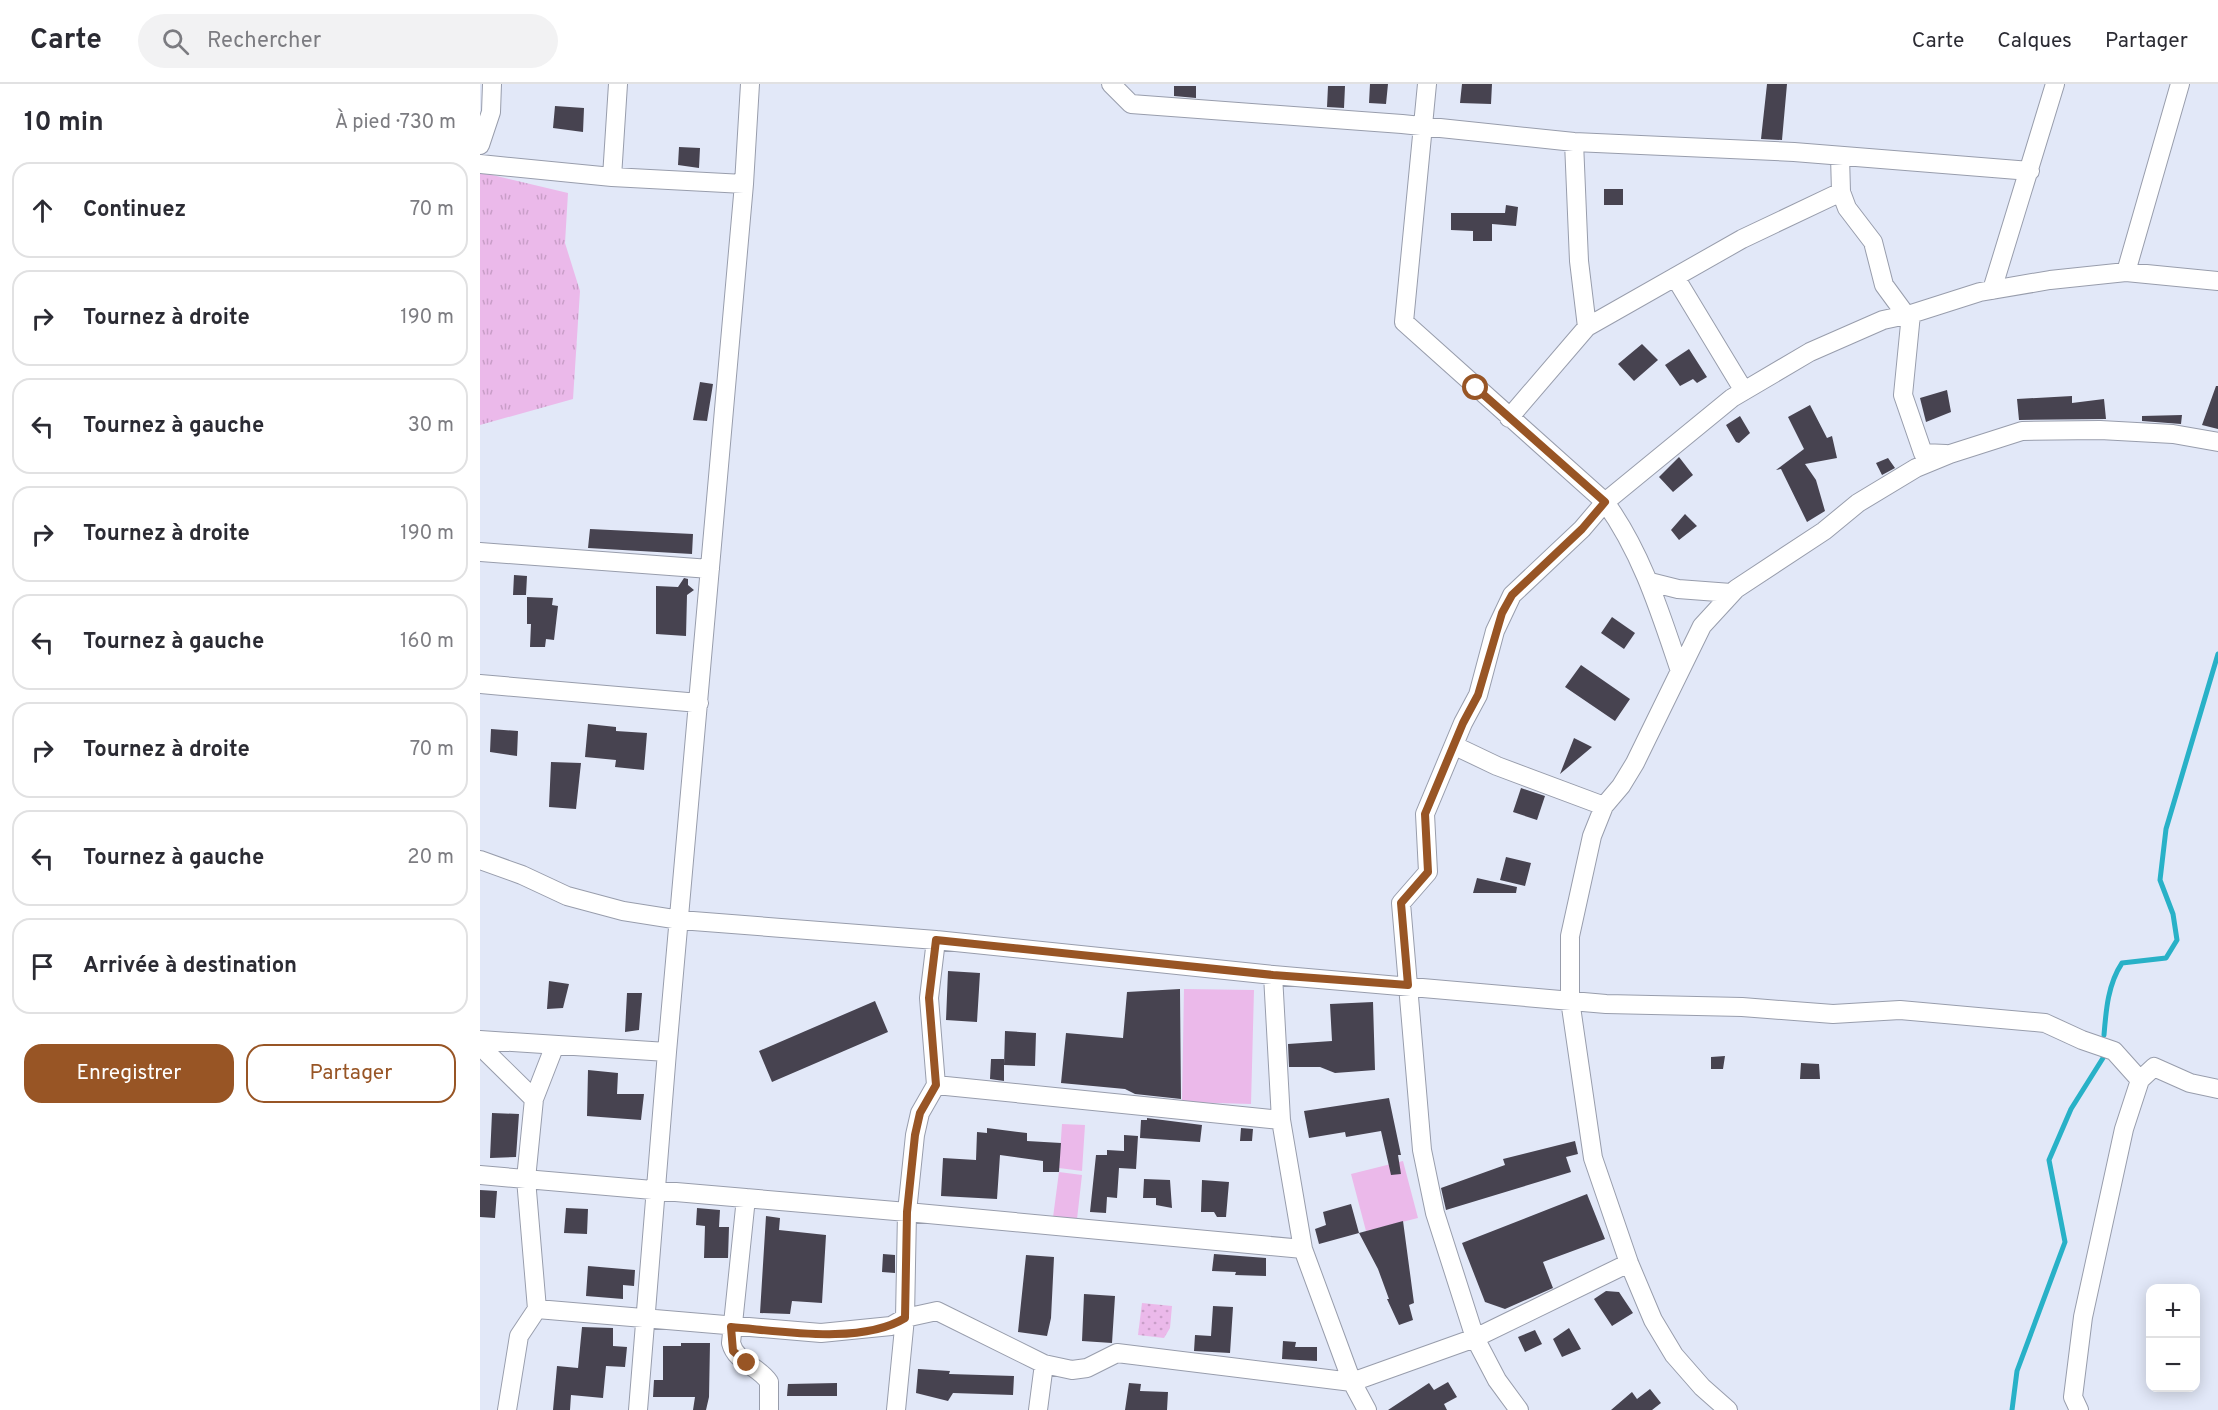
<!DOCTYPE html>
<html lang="fr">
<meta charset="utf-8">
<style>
:root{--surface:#fff;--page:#f2f2f3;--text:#2b2b33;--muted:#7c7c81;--line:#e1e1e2;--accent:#985525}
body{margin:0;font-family:Overpass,sans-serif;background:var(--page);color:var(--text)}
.controls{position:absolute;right:18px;bottom:18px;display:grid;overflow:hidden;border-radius:12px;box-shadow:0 3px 15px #0003}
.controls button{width:54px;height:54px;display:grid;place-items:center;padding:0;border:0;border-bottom:2px solid var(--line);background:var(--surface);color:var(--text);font:30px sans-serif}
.stop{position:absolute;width:18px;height:18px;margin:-14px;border:4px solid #985525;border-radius:50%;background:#fff}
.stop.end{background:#985525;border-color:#fff;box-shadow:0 2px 6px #0008}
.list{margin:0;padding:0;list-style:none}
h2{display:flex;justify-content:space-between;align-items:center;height:78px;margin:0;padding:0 24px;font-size:26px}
h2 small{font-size:20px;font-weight:400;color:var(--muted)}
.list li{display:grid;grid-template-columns:39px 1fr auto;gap:18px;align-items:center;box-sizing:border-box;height:96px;margin:0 12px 12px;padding:0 12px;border:2px solid var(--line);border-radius:18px}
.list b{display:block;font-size:22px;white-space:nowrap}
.list em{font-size:20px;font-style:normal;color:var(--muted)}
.actions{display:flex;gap:12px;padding:18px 24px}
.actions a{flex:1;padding:14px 0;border:2px solid var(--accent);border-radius:18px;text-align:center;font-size:21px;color:var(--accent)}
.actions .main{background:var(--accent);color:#fff}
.icon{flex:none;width:33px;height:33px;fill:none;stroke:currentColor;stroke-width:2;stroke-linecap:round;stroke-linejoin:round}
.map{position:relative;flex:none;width:1738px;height:1326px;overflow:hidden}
header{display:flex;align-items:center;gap:36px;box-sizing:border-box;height:84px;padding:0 30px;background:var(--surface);border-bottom:2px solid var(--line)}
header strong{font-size:28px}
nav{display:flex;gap:33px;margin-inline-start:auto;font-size:21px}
.search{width:420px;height:54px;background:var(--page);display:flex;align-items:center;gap:15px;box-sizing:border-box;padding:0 21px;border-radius:33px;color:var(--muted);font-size:22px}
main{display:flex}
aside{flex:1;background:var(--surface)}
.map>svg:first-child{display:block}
.grass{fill:url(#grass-tufts)}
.park{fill:#ebb9ea}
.garden{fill:url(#garden-dots)}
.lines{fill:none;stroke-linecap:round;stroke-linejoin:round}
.stream{stroke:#28b1c7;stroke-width:5}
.building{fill:#474350}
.minor-casing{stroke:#989dac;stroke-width:20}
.minor{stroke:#fff;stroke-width:18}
.route{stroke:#985525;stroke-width:8}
</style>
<header>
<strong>Carte</strong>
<div class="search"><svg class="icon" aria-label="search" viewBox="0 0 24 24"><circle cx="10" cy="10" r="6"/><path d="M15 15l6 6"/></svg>Rechercher</div>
<nav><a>Carte</a><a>Calques</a><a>Partager</a></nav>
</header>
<main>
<aside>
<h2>10 min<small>À pied · 730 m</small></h2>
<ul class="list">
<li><svg class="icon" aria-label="ahead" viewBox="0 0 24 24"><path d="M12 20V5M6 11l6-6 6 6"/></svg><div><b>Continuez</b></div><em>70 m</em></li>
<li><svg class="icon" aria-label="right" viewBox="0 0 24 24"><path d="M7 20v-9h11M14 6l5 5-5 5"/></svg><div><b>Tournez à droite</b></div><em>190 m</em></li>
<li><svg class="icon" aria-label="left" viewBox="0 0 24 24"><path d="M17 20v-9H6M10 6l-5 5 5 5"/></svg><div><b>Tournez à gauche</b></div><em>30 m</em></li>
<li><svg class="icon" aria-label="right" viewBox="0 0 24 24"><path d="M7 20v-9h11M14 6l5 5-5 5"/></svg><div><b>Tournez à droite</b></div><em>190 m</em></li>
<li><svg class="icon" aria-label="left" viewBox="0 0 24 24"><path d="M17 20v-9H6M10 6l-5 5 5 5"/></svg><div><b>Tournez à gauche</b></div><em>160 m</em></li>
<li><svg class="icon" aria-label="right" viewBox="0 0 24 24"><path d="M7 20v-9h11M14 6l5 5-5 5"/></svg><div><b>Tournez à droite</b></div><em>70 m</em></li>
<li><svg class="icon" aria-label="left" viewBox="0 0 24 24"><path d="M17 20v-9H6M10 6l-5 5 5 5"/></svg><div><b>Tournez à gauche</b></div><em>20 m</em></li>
<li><svg class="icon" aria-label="arrive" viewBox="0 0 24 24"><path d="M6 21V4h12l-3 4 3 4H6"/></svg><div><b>Arrivée à destination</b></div></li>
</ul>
<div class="actions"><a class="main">Enregistrer</a><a>Partager</a></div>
</aside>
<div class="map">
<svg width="1738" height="1326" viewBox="0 0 1738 1326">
<defs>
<pattern id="grass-tufts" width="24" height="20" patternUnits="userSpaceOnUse" patternTransform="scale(1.5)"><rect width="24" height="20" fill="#ebb9ea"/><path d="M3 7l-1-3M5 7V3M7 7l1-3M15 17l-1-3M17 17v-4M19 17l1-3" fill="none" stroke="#c99ec8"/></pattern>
<pattern id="garden-dots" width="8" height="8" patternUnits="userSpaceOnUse" patternTransform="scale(1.5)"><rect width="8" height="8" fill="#ebb9ea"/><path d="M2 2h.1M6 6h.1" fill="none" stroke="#c99ec8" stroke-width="1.8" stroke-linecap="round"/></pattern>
</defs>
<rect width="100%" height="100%" fill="#e2e8f8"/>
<path class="grass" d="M 0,88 L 88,109 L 85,159 L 100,207 L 93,315 L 0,341 Z"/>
<path class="park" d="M 704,905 L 774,906 L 771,1020 L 702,1018 Z
M 582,1040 L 605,1041 L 602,1087 L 579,1084 Z
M 923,1077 L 938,1134 L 886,1147 L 871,1090 Z
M 579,1088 L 602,1091 L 596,1144 L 572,1141 Z"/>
<path class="garden" d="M 662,1219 L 692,1222 L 690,1244 L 684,1254 L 658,1251 Z"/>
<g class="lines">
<path class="stream" d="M 1624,951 C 1626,926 1628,900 1642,879 L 1686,874 L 1697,856 L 1693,830 L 1680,796 L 1686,745 L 1738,570
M 1532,1326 L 1537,1287 L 1585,1158 L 1569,1076 L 1591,1025 L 1623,974"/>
</g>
<path class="building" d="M 890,0 L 908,0 L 906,20 L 889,19 Z
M 982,0 L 1012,0 L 1011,20 L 980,19 Z
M 1287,0 L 1307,0 L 1302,56 L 1281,55 Z
M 694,2 L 716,2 L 716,14 L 694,12 Z
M 848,2 L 865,2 L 864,24 L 847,23 Z
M 75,22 L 104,24 L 103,48 L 73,44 Z
M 199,63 L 220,64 L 219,84 L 198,81 Z
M 1124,105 L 1143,105 L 1143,121 L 1124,121 Z
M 1026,121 L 1038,123 L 1036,142 L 1012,140 L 1012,157 L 993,157 L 993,147 L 971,146 L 971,129 L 1025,129 Z
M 1162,260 L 1178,276 L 1154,297 L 1138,280 Z
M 1209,265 L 1227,293 L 1217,299 L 1213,295 L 1200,302 L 1185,281 Z
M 220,298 L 233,300 L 227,337 L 213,336 Z
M 1736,302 L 1738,302 L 1738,345 L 1722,341 Z
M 1467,306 L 1471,328 L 1446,338 L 1440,314 Z
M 1592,312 L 1592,319 L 1624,315 L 1626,335 L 1539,336 L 1537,315 Z
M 1330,321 L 1347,354 L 1352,352 L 1357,374 L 1325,380 L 1336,396 L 1345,427 L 1327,438 L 1301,385 L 1296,386 L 1324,365 L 1308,333 Z
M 1702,331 L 1701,340 L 1662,337 L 1662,332 Z
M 1260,332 L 1270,349 L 1259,359 L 1256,358 L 1246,341 Z
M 1199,373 L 1213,391 L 1193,408 L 1179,393 Z
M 1408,374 L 1415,384 L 1402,391 L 1396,379 Z
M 1205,430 L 1217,442 L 1199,456 L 1191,446 Z
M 110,445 L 213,450 L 212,470 L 108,464 Z
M 34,491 L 47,492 L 46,511 L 33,511 Z
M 204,494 L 208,495 L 208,501 L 214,506 L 207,511 L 206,552 L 176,550 L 176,502 L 198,503 Z
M 47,513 L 73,514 L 72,521 L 78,522 L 74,556 L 66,555 L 65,563 L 50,563 L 51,540 L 47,540 Z
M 1132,533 L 1155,549 L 1144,565 L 1121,549 Z
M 1101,581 L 1150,615 L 1135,637 L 1085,603 Z
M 108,640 L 136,643 L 136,647 L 167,649 L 164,686 L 135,683 L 136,676 L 105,673 Z
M 11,645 L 38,647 L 37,672 L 10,668 Z
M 1094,654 L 1112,663 L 1080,690 Z
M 71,678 L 101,679 L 96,725 L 69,723 Z
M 1041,704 L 1065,712 L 1057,736 L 1033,728 Z
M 1026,773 L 1051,779 L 1045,802 L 1020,796 Z
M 997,794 L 1037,803 L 1036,809 L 993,809 Z
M 468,887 L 500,889 L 497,938 L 466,936 Z
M 69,897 L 89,900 L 83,924 L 67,925 Z
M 700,905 L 701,1015 L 655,1010 L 645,1005 L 581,999 L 586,949 L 643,954 L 647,908 Z
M 147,909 L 162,909 L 159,946 L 145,948 Z
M 395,917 L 408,948 L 292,998 L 279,967 Z
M 893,918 L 895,986 L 855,989 L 840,983 L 809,983 L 808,960 L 852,957 L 850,920 Z
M 525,947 L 556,949 L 555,982 L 524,981 Z
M 1245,972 L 1243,985 L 1231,985 L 1231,973 Z
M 511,975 L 524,975 L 524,997 L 510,995 Z
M 1321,979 L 1339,980 L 1340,995 L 1320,995 Z
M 108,986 L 138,989 L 137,1010 L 164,1010 L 161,1036 L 107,1032 Z
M 909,1014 L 921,1071 L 918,1071 L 921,1090 L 911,1091 L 901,1047 L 866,1053 L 865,1048 L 829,1054 L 824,1027 Z
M 12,1029 L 39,1030 L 36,1073 L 10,1074 Z
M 667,1034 L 722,1041 L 720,1058 L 660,1054 L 661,1036 L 667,1036 Z
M 507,1044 L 547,1049 L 547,1057 L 581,1059 L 579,1088 L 563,1088 L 563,1077 L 520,1071 L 517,1115 L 461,1112 L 463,1074 L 496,1076 L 497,1048 L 507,1049 Z
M 761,1044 L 773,1045 L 772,1057 L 760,1057 Z
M 644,1051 L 658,1052 L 656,1085 L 639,1084 L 637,1114 L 627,1113 L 626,1129 L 610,1128 L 616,1071 L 627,1071 L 627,1066 L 644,1067 Z
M 1095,1057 L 1098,1070 L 1086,1073 L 1091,1088 L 966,1126 L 961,1104 L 1025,1081 L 1023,1075 Z
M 664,1095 L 690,1096 L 692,1124 L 676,1121 L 676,1114 L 663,1114 Z
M 722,1096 L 749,1098 L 746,1133 L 737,1133 L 734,1128 L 721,1128 Z
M 0,1106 L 17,1107 L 15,1134 L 0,1133 Z
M 1107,1110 L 1125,1155 L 1063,1178 L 1073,1204 L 1025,1225 L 1005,1218 L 982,1159 Z
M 871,1120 L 879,1149 L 839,1160 L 835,1145 L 846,1141 L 843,1128 Z
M 86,1124 L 108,1125 L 107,1150 L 84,1149 Z
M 217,1124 L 240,1126 L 239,1143 L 249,1143 L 248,1174 L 224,1174 L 225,1142 L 216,1141 Z
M 286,1132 L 300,1134 L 299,1146 L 346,1151 L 342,1219 L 312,1217 L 310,1230 L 280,1229 Z
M 923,1137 L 934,1219 L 929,1221 L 933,1236 L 919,1241 L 907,1215 L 909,1215 L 898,1185 L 879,1149 Z
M 403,1170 L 415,1171 L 415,1189 L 402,1188 Z
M 734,1170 L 786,1174 L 786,1192 L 755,1191 L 756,1188 L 732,1187 Z
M 546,1171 L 574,1173 L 571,1234 L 567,1252 L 538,1248 Z
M 108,1182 L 155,1186 L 154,1202 L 143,1201 L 143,1215 L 106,1212 Z
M 1126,1207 L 1139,1208 L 1153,1229 L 1132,1242 L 1114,1215 Z
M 604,1210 L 635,1212 L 632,1259 L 602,1257 Z
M 733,1222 L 753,1223 L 750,1269 L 714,1267 L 715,1251 L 731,1252 Z
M 102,1243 L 133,1244 L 133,1262 L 147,1263 L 145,1283 L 126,1282 L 123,1314 L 91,1311 L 90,1326 L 73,1326 L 77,1282 L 98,1284 Z
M 1089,1244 L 1101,1265 L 1082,1273 L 1073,1255 Z
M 1055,1246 L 1062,1260 L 1045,1268 L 1038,1253 Z
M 803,1257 L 816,1258 L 815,1263 L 837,1263 L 837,1277 L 802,1275 Z
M 201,1259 L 230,1259 L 229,1313 L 226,1326 L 213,1326 L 215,1313 L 173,1313 L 174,1296 L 183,1296 L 183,1262 L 201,1262 Z
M 438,1285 L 470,1287 L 469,1290 L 534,1292 L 533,1311 L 473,1309 L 468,1317 L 436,1309 Z
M 968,1298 L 977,1313 L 964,1320 L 967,1326 L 908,1326 L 949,1299 L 954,1306 Z
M 357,1299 L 357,1312 L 307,1312 L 308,1300 Z
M 649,1299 L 661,1300 L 660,1307 L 688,1308 L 687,1326 L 645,1326 Z
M 1170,1305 L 1181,1319 L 1172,1326 L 1131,1326 L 1152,1308 L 1157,1315 Z"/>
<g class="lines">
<g class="minor-casing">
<path id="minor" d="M 631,0 L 651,20 L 922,40 L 1094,58 L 1314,68 L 1550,87
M 947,0 L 924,238 L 1125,418 C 1162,469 1180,528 1200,587
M 1094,58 L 1099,177 L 1107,243
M 0,61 L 11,28 L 12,0
M 1360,72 L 1361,108 L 1367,124 L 1393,158 L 1404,201 L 1426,231
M 0,80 L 132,93 L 264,100
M 132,93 L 138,0
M 1646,188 L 1700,0
M 1195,193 L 1264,307
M 1512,206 L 1575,0
M 1431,230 L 1423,311 L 1443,369 L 1466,370
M 1029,334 L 1107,243 L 1262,155 L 1361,108
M 0,468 L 230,485
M 1170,498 L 1198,505 L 1251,509
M 0,600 L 219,619
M 975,662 L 1017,682 L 1124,722
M 0,776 L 42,791 L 87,812 L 143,827 L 200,836 L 456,856 L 793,891 L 1126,920 L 1262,923 L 1353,930 L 1420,926 L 1565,939 L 1602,956 L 1634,967 L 1660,996 L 1674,983 L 1710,999 L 1738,1005
M 793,891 L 801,1036 L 823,1165 L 872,1298 L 887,1326
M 0,956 L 187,968
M 0,962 L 54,1015
M 456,1001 L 801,1036
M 0,1091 L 427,1128 L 823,1165
M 266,1114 L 251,1259 C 256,1279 279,1282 289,1298 L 289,1326
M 57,1225 L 341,1249 L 411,1242 L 425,1234 L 457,1227 L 564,1280 L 592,1286 L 607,1284 L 637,1269 L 872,1298 L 995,1254 L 1149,1179
M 27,1326 L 39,1252 L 57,1225 L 46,1095 L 54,1015 L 75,961
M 158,1326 L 187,968 L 264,100 L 270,0
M 416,1326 L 425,1234 L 427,1128 L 435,1051 L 440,1029 L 456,1001 L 449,914 L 456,856
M 558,1326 L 564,1280
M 1039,1326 L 1017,1296 L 995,1254 L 955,1129 L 942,1066 L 921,819 L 948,788 L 945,730 L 983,639 L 998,611 L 1015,547 L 1032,511 L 1102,445 L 1125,418 L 1252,314 L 1330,268 L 1403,236 L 1431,230 L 1500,208 L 1570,196 L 1646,188 L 1738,197
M 1248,1326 L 1222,1303 L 1194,1271 L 1173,1236 L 1149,1179 L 1113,1074 L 1090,916 L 1090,852 L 1112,752 L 1124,722 L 1141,702 L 1155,679 L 1222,542 L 1256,505 L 1344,447 L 1378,419 L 1436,384 L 1470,370 L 1542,347 L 1620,346 L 1693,350 L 1738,358
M 1599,1326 L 1593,1313 L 1603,1233 L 1644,1045 L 1660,996"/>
</g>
<use href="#minor" class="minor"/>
</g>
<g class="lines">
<path class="route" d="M 267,1279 L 253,1267 L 251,1243 C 301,1247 381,1261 425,1234 L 427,1128 L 435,1051 L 440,1029 L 456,1001 L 449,914 L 456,856 L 793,891 L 928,901 L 921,819 L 948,788 L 945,730 L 983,639 L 998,611 L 1022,529 L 1032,511 L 1102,445 L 1125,418 L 996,304"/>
</g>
</svg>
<div class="controls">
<button>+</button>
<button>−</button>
</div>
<div class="stop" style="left:996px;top:304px"></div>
<div class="stop end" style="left:267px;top:1279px"></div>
</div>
</main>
